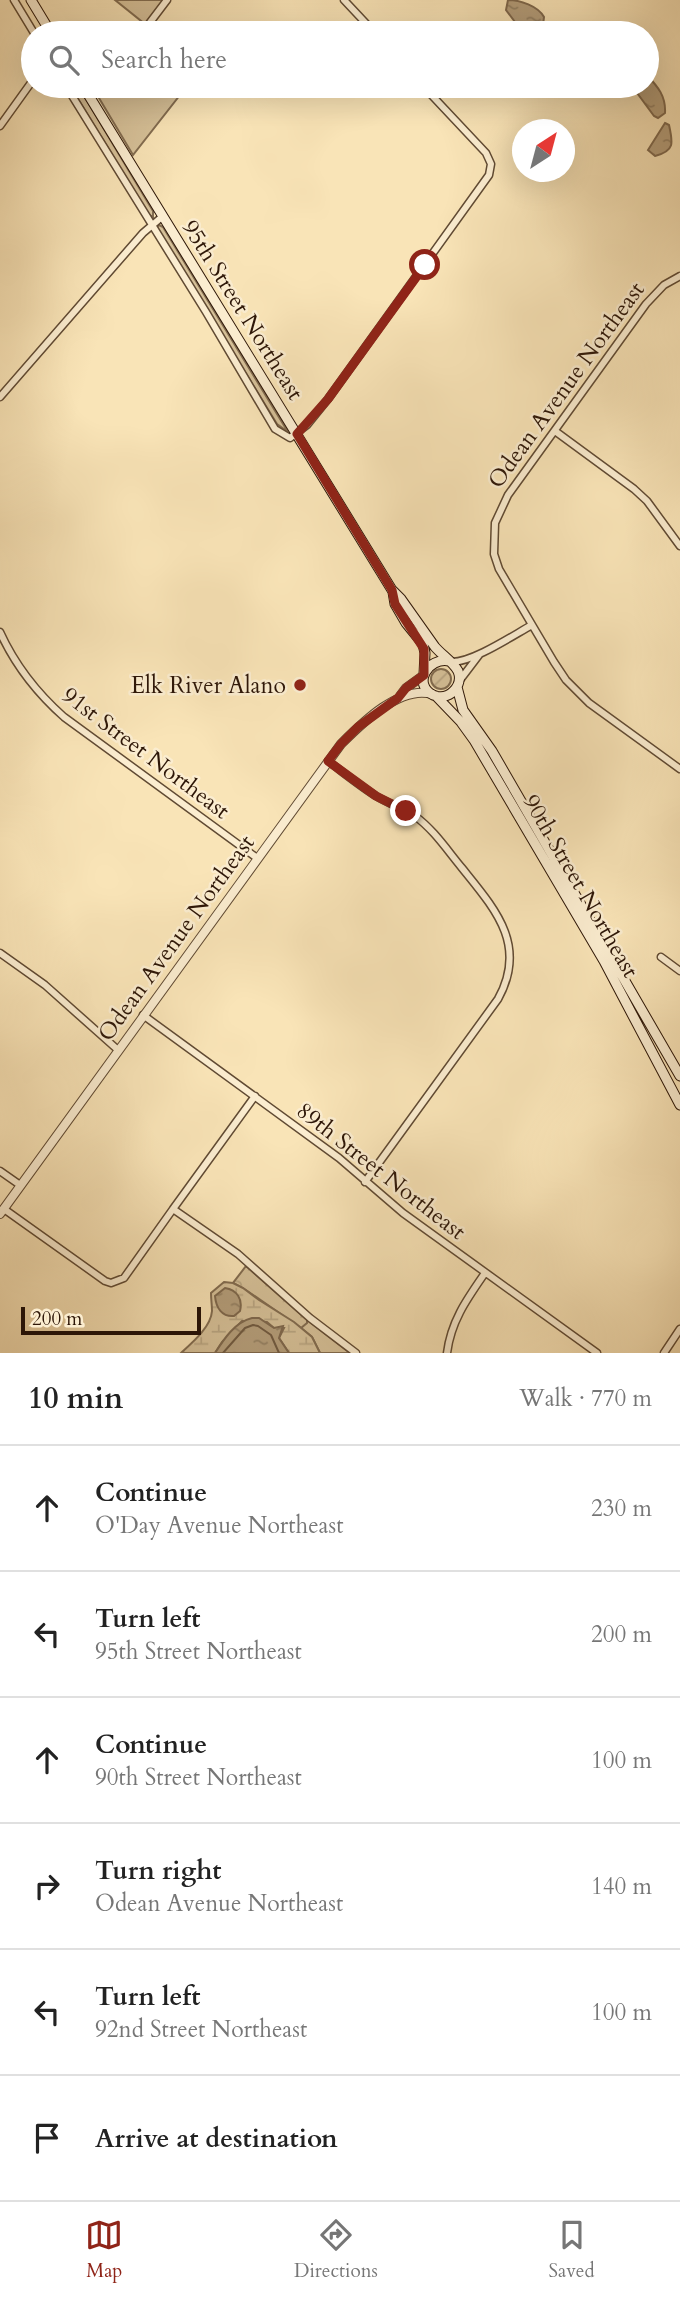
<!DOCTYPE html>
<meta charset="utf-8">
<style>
:root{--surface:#fff;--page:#f6f6f6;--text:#222;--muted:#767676;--line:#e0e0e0;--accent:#8f2418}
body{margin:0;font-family:Cardo,serif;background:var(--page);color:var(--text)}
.compass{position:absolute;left:512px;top:119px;width:63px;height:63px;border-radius:50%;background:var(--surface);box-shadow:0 7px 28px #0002;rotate:36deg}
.scale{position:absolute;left:21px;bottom:18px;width:180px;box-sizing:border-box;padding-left:7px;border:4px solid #2d1607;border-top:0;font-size:19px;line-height:24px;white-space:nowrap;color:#2d1607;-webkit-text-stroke:5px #fbedd0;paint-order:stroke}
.stop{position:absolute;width:21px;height:21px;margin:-16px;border:5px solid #8f2418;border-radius:50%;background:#fff}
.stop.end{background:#8f2418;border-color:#fff;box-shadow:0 2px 7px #0008}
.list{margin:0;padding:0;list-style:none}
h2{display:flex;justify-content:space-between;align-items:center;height:91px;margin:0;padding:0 28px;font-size:30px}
h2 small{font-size:23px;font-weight:400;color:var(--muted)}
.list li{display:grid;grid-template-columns:46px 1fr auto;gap:21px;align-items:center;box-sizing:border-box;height:126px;padding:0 28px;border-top:2px solid var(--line)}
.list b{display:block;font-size:26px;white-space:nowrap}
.list p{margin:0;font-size:23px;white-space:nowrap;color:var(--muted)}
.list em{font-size:23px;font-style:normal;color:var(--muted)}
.icon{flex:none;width:38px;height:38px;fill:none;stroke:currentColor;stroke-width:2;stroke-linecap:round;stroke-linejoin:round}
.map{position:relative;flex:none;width:680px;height:1353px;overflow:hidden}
.search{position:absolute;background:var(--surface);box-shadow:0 7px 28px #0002;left:21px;right:21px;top:21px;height:77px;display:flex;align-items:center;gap:18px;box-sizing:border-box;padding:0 24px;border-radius:38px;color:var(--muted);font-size:26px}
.sheet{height:847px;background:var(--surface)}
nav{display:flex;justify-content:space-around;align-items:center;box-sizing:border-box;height:98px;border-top:2px solid var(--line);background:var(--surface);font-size:19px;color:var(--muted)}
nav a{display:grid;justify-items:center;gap:4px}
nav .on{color:var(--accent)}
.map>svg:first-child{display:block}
.grass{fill:#d6c199;stroke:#826c50;stroke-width:2}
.forest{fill:url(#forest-crowns);stroke:#826c50;stroke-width:2}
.wetland{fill:url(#wetland-marsh);stroke:#826c50;stroke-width:2}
.garden{fill:url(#garden-furrows);stroke:#826c50;stroke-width:2}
.water{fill:url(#water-ripples);stroke:#7e684d;stroke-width:2}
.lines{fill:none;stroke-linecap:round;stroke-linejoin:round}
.shore{stroke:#705a41;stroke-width:2}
.minor-casing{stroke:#604a33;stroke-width:9}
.tertiary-casing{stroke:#604a33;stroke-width:10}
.secondary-casing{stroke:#2d1607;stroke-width:11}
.minor{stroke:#fbedd0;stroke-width:6}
.tertiary{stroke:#fbedd0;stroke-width:8}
.secondary{stroke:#fbedd0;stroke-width:9}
.route{stroke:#8f2418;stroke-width:9}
.poi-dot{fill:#8f2418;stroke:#fbedd0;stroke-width:2.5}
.labels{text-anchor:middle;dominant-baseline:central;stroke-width:5;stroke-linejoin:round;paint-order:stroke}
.street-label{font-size:23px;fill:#2d1607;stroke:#fbedd0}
.poi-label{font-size:23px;fill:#2d1607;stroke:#fbedd0;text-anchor:end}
</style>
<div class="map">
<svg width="680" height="1353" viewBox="0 0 680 1353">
<defs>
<pattern id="forest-crowns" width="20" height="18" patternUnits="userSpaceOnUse" patternTransform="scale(1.75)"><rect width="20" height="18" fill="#d6c199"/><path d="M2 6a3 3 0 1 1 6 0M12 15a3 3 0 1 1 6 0" fill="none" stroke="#b8a582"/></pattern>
<pattern id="wetland-marsh" width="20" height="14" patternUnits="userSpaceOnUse" patternTransform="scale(1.75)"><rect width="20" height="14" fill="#d6c199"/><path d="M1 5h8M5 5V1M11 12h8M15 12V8" fill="none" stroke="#b8a582"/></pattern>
<pattern id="garden-furrows" width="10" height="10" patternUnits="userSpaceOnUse" patternTransform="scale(1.75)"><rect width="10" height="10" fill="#d6c199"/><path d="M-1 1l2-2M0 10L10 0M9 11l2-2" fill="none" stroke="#b8a582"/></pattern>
<pattern id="water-ripples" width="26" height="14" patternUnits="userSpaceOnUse" patternTransform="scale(1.75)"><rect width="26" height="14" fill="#b49e7b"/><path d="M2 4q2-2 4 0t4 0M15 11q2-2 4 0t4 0" fill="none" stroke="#938063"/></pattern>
</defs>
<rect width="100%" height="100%" fill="#f9e4b7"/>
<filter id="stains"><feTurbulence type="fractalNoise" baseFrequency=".00286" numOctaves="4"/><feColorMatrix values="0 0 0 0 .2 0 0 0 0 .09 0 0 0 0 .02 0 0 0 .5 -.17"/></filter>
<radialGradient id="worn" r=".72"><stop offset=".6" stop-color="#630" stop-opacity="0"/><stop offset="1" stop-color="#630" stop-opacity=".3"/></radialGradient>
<path class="grass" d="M 115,0 L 164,0 L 145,24 Z
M 70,86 L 78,86 L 153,211 L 153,217 L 149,215 Z
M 105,86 L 187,86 L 133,155 L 99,98 L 100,92 Z
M 159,225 L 163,227 L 288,432 L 277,424 L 158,231 L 157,227 Z
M 307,1320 L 350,1353 L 320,1353 L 312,1337 L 301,1328 Z"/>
<path class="forest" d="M 246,1266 L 307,1320 L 307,1323 L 301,1328 L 243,1288 L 233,1283 Z"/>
<path class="wetland" d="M 224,1282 L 233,1283 L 243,1288 L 259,1300 L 294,1322 L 312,1337 L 320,1353 L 289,1353 L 279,1338 L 284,1328 L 274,1328 L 267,1322 L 242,1321 L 222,1342 L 215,1353 L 181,1353 C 192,1343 211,1327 212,1311 C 212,1305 211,1300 211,1293 Z"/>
<path class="garden" d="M431 679a10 10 0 1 1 20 0a10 10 0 1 1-20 0Z"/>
<path class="water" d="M 508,0 C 520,0 538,6 544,17 L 543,25 L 533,30 L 521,30 L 506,10 Z
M 647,75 C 658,87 666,96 665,113 L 658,118 L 654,116 L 632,86 L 647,86 Z
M 665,123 L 669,125 C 673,143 675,151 655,156 L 648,150 Z
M 225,1288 C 237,1290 243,1299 240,1311 L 234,1316 C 222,1317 216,1308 215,1296 Z
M 252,1318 L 259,1318 L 274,1328 L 283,1326 L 279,1338 L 289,1353 L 215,1353 C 224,1339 235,1322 252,1318 Z"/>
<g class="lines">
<path class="shore" d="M 223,1353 L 245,1328 L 253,1325 L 258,1326 L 271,1335 L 279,1353"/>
<g class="minor-casing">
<path id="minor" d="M 14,0 L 34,33
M 344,0 L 375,33
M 142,33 L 167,0
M 66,86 L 206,312 L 275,429 L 290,438 L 307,425 L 328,399 L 489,175 L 491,164 L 486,153 L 423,86
M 90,97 L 101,86
M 0,126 L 33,80
M 680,276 L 664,285 L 646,304 L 508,495 L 495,523 L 494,554 L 499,569 L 554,662 L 566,680 L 589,703 L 680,769
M 0,397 L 143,233 L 163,216
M 555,431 L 634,489 L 647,501 L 680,546
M 0,632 C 15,665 37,693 64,717 L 257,858
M 452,662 C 473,662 512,636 532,625
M 460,680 L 479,655
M 328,761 C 344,773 360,786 376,796 C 389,804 403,808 415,816 C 434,830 447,850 462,868 C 495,909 528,945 498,999 L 365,1182
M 0,953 L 45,985 L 118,1050
M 661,957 L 680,971
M 143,1015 L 339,1158 L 403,1213 L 597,1353
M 0,1171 L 20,1185
M 4,1209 L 105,1281 L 111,1283 L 124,1278 L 173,1209 L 238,1254 L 310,1318 L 356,1353
M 173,1209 L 255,1096
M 447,1353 C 451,1321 467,1299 485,1273
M 664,1353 L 680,1329"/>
</g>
<g class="tertiary-casing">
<path id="tertiary" d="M 400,696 L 406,688 L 424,675
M 0,1214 L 341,744 C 362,723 400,685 432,694"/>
</g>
<g class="secondary-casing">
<path id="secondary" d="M 31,0 L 51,33
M 83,86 L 392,590 L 401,599 L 435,647 C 442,655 453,662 458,671 C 464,686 448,702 433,695 C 412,684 428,657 449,661
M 393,592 L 395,604 L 406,623 L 423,644 L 425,653 L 424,674
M 457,687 L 463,710 L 492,751 L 680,1076
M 436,696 L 461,722 L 474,740 L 604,961 L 680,1105"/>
</g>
<use href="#minor" class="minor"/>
<use href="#tertiary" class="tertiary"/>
<use href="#secondary" class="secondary"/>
</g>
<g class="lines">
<path class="route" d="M 406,811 L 376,796 L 328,761 L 341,744 L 358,727 L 398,698 L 406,688 L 424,675 L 424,649 L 395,604 L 392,590 L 297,434 L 328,399 L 425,265"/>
</g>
<circle class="poi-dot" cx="300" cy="685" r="7"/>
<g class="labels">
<g class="street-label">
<text transform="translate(243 310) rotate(58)">95th Street Northeast</text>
<text transform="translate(566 385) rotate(-54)">Odean Avenue Northeast</text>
<text transform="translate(146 753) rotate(37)">91st Street Northeast</text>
<text transform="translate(581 886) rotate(60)">90th Street Northeast</text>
<text transform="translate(176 938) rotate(-54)">Odean Avenue Northeast</text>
<text transform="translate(381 1171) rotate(38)">89th Street Northeast</text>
</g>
<g class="poi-label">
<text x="286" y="685">Elk River Alano</text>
</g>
</g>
<rect width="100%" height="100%" filter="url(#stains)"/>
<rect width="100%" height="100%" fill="url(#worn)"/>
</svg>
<svg class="compass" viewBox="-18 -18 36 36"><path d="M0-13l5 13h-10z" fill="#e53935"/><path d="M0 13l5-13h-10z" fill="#767676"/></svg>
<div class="scale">200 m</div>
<div class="stop" style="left:425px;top:265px"></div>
<div class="stop end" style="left:406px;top:811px"></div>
<div class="search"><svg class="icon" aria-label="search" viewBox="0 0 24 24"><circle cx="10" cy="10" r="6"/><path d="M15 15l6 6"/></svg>Search here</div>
</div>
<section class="sheet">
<h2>10 min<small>Walk · 770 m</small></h2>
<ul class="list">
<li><svg class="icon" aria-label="ahead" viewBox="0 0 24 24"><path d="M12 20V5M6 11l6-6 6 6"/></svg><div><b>Continue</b><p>O'Day Avenue Northeast</p></div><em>230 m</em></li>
<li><svg class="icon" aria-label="left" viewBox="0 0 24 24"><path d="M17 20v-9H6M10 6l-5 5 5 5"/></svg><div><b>Turn left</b><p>95th Street Northeast</p></div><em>200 m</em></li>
<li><svg class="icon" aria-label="ahead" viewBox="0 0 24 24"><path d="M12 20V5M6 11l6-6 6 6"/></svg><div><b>Continue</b><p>90th Street Northeast</p></div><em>100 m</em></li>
<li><svg class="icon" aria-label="right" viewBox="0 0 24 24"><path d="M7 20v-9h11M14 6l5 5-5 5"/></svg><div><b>Turn right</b><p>Odean Avenue Northeast</p></div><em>140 m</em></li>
<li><svg class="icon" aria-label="left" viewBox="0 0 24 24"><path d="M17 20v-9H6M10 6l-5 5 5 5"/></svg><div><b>Turn left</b><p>92nd Street Northeast</p></div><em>100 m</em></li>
<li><svg class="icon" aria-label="arrive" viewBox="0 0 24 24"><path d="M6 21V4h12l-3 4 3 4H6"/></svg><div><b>Arrive at destination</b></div></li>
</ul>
</section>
<nav>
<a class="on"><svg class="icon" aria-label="map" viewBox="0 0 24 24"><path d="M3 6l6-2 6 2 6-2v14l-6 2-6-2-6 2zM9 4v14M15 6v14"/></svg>Map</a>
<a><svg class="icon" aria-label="directions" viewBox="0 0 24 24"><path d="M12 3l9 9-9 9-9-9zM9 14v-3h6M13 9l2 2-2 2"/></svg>Directions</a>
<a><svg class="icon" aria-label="saved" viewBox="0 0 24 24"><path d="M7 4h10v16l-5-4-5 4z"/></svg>Saved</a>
</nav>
